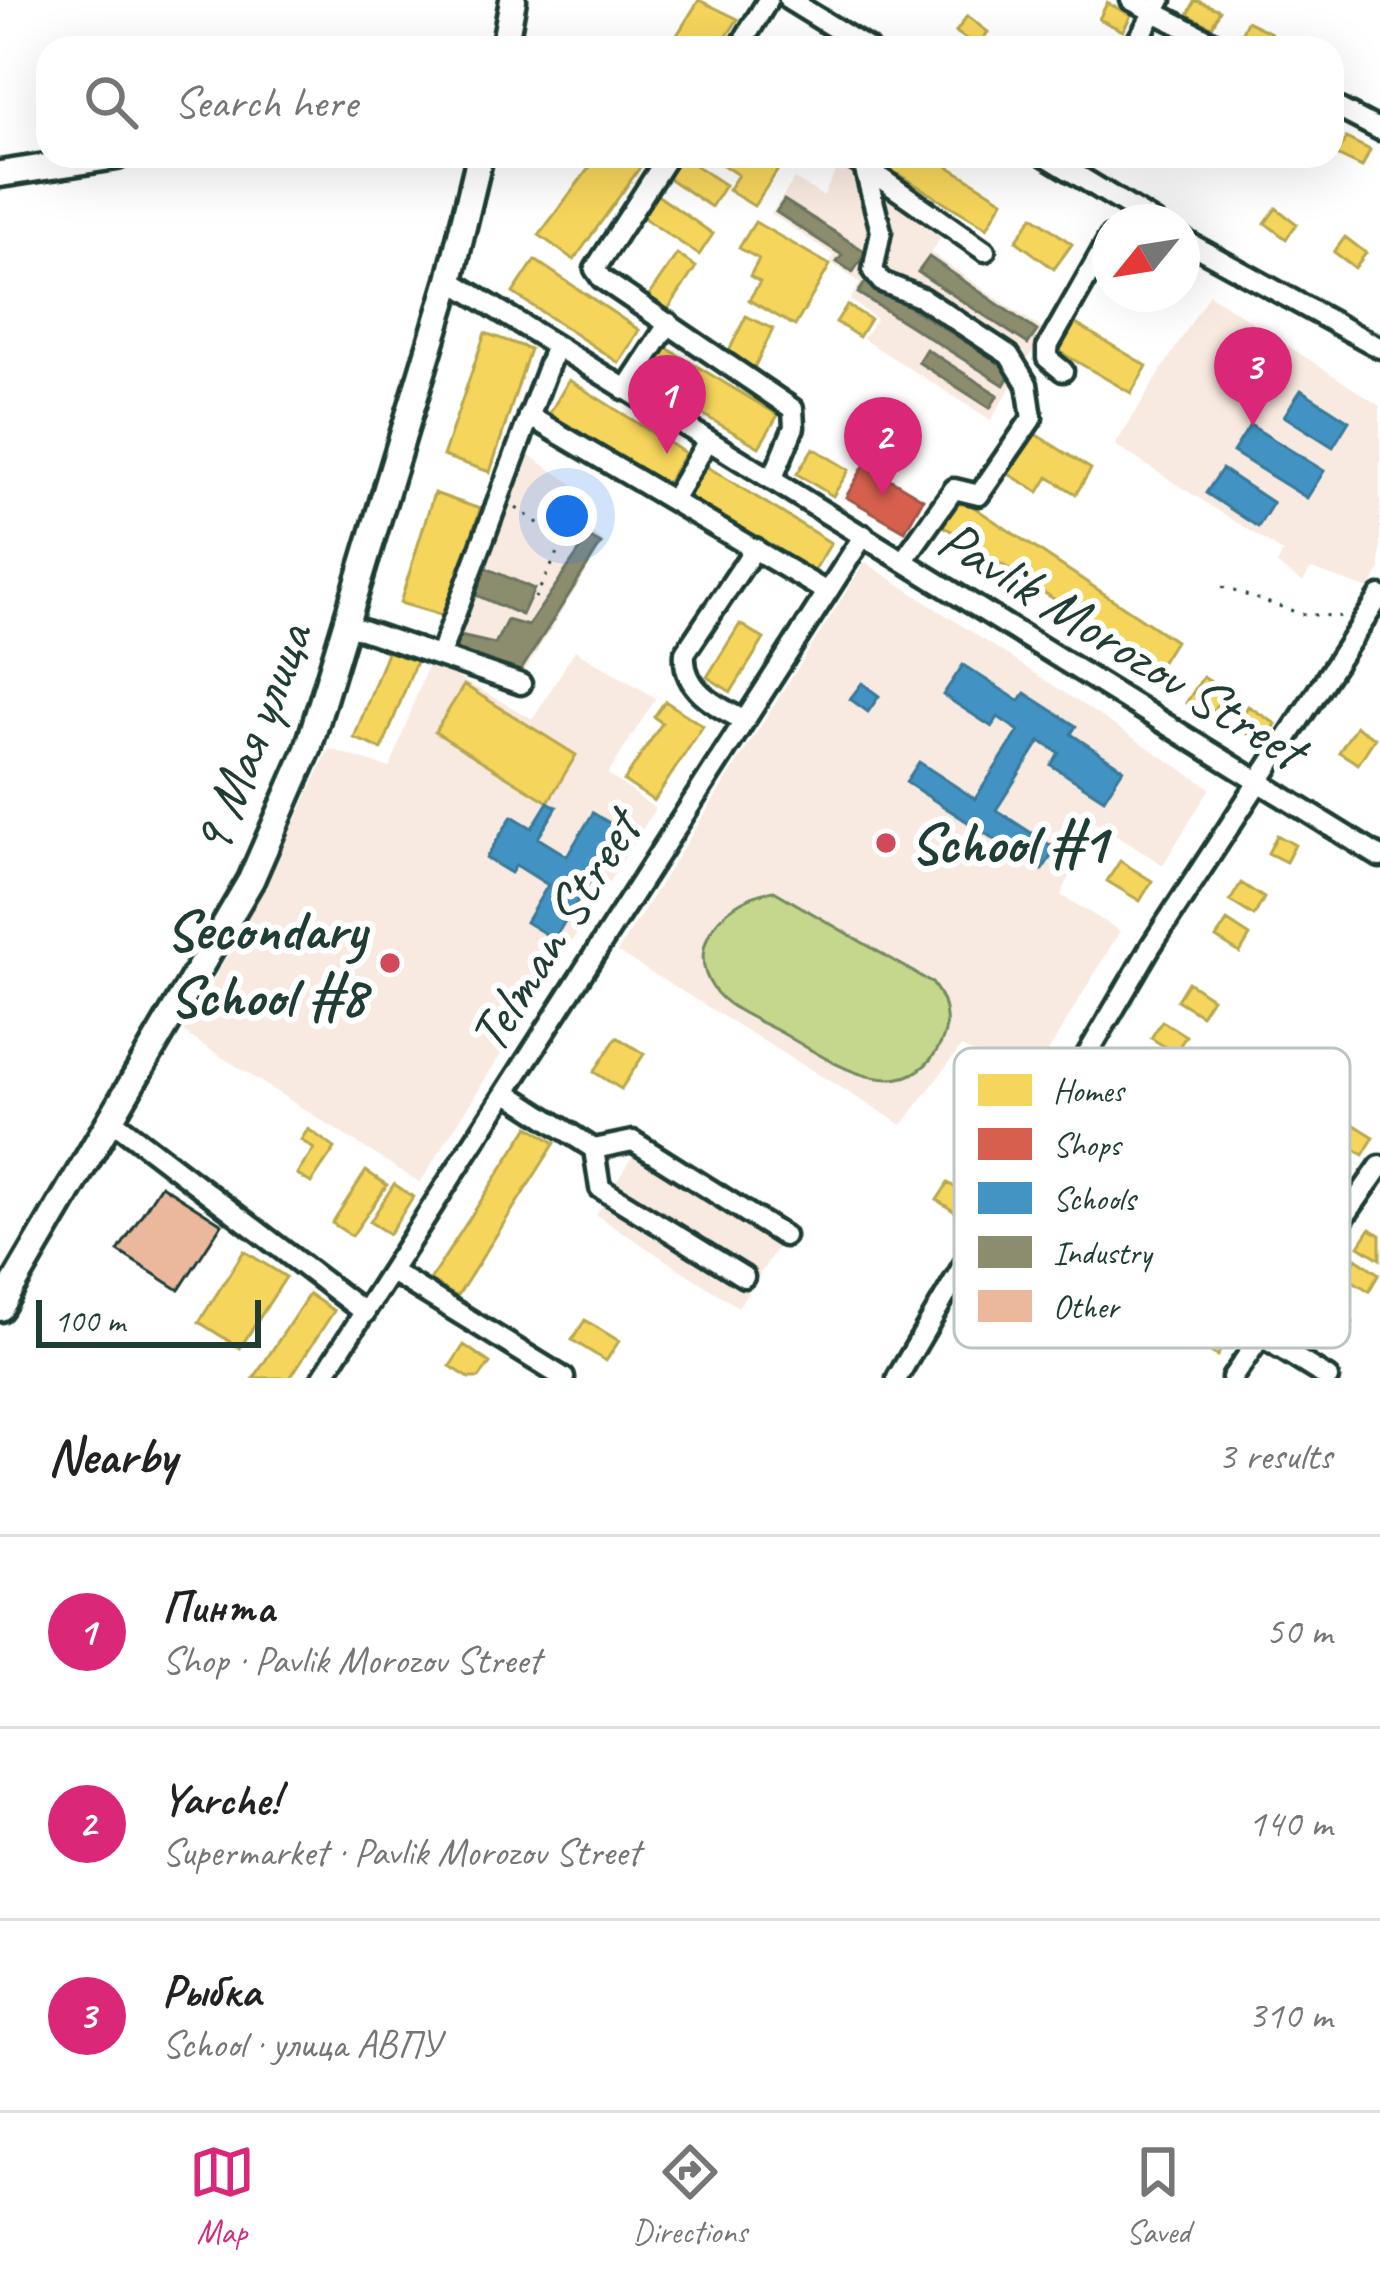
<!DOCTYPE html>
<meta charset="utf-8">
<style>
:root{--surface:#fff;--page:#f6f6f6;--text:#222;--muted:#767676;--line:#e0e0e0;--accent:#db2777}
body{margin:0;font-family:Caveat,sans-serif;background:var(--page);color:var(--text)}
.compass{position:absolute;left:1092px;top:204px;width:108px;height:108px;border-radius:50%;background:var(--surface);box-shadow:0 12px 48px #0002;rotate:240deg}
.scale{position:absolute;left:36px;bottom:30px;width:225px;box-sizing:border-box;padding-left:12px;border:6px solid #1f3d34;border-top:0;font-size:33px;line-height:42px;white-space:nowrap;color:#1f3d34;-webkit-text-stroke:9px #fff;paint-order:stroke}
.you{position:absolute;left:567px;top:516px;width:42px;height:42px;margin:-30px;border:9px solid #fff;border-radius:50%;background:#1a73e8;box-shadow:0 0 0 18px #1a73e833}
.badge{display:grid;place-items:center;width:78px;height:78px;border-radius:50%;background:var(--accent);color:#fff;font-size:39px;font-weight:700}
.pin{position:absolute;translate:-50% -99px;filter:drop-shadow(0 3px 6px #0008)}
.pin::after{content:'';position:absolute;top:63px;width:42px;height:36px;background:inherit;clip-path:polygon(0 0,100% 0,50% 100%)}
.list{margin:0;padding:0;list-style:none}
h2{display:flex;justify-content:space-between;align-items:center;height:156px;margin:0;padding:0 48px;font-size:51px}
h2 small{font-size:39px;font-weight:400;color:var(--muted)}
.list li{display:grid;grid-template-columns:78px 1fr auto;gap:36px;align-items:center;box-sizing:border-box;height:192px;padding:0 48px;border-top:3px solid var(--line)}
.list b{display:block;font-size:45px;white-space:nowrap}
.list p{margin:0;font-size:39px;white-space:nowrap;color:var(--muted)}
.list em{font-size:39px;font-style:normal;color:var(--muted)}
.icon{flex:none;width:66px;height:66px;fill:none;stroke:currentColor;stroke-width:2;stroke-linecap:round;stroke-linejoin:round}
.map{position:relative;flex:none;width:1380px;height:1378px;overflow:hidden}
.search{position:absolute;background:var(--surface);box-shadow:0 12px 48px #0002;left:36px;right:36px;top:36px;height:132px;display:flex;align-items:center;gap:30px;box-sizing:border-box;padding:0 42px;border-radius:36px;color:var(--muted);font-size:45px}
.sheet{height:732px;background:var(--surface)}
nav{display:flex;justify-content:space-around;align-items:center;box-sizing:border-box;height:168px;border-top:3px solid var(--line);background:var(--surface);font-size:33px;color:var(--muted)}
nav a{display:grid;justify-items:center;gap:6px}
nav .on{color:var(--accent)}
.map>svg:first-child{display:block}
.built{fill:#f9eae1}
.green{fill:#c5d78c;stroke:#728a60;stroke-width:3}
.homes{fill:#f6d55c;stroke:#b6a750;stroke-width:3}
.shops{fill:#d6604d;stroke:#9f5646;stroke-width:3}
.schools{fill:#4393c3;stroke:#387998;stroke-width:3}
.industry{fill:#8c8c6e;stroke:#6b745d;stroke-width:3}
.building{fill:#ebb89c;stroke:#1f3d34;stroke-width:3}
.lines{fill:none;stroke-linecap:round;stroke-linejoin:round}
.minor-casing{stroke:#1f3d34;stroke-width:27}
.major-casing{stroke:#1f3d34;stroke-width:33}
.path{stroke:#1f3d34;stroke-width:3;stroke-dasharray:3 9;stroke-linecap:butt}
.minor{stroke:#fff;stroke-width:18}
.major{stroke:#fff;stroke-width:24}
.poi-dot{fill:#d1495b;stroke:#fff;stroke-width:4.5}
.labels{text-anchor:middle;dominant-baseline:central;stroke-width:12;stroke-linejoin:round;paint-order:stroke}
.street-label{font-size:57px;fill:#1f3d34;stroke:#fff}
.poi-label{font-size:57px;font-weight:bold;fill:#1f3d34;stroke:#fff;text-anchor:start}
.key{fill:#fff;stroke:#bcc5c2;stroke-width:3}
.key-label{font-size:33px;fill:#1f3d34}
</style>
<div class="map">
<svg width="1380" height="1378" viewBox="0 0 1380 1378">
<rect width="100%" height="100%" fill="#fff"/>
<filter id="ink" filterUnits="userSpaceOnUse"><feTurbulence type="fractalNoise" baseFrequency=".00833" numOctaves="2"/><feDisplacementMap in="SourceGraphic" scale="24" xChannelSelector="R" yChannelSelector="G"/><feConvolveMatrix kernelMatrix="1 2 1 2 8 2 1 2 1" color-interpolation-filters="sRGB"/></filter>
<g filter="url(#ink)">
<path class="built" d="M 841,162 L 943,234 L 931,253 L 1045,331 L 991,420 L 863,339 L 876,319 L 850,300 L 860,283 L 830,262 L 833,255 L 771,214 L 794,179 L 823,196 Z
M 1209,294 L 1380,406 L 1380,571 L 1369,589 L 1311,569 L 1303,582 L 1277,565 L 1283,552 L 1115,445 Z
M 520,449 L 577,487 L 564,511 L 604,543 L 520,679 L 446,652 Z
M 865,562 L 1210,788 L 1163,865 L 1095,822 L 1061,895 L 1120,931 L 1031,1080 L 961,1047 L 902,1125 L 617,952 Z
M 575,650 L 656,698 L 608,774 L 655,809 L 420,1183 L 184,1033 L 261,894 L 329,749 L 390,768 L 429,662 L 533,719 Z
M 633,1155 L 779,1245 L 738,1307 L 596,1215 Z"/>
<path class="green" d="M 774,891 L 932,983 C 947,1002 951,1021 941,1043 C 905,1116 829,1060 782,1033 C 760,1021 727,1009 713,988 C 682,942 730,896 774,891 Z"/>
<path class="homes" d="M 699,0 L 738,19 L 719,48 L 669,48 Z
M 1195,0 L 1220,10 L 1212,27 L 1188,15 Z
M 1107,3 L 1131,15 L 1123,31 L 1099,19 Z
M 967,16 L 988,32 L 977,47 L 956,32 Z
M 1247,21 L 1271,33 L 1264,48 L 1239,38 Z
M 1346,138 L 1370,150 L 1362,167 L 1337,155 Z
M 598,156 L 648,156 L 574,260 L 539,235 Z
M 672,156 L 681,156 L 725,185 L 711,207 L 661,173 Z
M 709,156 L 747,157 L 787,156 L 754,206 L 728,190 L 738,175 Z
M 895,156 L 931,156 L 1003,200 L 987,228 L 888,168 Z
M 650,190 L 713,234 L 699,255 L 635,212 Z
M 1276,208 L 1297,224 L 1286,239 L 1265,223 Z
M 1033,216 L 1072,244 L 1054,269 L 1016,241 Z
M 755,222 L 830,265 L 795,326 L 749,300 L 760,282 L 750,276 L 759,259 L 739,248 Z
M 1345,237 L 1366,253 L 1355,268 L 1334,252 Z
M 677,254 L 696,267 L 662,318 L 643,304 Z
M 535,260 L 639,330 L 619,363 L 513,293 Z
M 847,305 L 870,319 L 859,337 L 836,322 Z
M 746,316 L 773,329 L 754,368 L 727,355 Z
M 1071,321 L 1147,366 L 1131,393 L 1055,349 Z
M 485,333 L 530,349 L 490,472 L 443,456 Z
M 665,347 L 778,415 L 759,447 L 645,381 Z
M 569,380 L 685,453 L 664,488 L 548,416 Z
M 1027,429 L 1091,469 L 1076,494 L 1048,477 L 1039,492 L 1005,472 Z
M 813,448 L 849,470 L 833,496 L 797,474 Z
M 706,466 L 831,543 L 811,576 L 687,498 Z
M 434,493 L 480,509 L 447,617 L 400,603 Z
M 957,496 L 1175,641 L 1158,668 L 939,523 Z
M 740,624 L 764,639 L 731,692 L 707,677 Z
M 389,647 L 417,659 L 382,749 L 354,738 Z
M 1203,677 L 1226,691 L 1209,718 L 1186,703 Z
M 464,685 L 576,755 L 548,802 L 435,732 Z
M 665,701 L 703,726 L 654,801 L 624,781 L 662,723 L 654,717 Z
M 1248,706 L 1276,724 L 1264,744 L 1236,726 Z
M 1356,726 L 1375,738 L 1358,764 L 1339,752 Z
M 1277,835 L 1295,845 L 1286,862 L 1268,853 Z
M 1120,861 L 1152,881 L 1140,901 L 1107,881 Z
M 1241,883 L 1264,898 L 1254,916 L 1230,901 Z
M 1227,921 L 1250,936 L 1240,953 L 1216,938 Z
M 1188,982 L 1212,998 L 1201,1015 L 1177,1000 Z
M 1162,1021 L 1186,1036 L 1175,1053 L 1151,1038 Z
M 617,1037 L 644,1054 L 621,1089 L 594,1072 Z
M 1350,1122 L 1374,1137 L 1363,1155 L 1339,1139 Z
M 529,1126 L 555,1143 L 457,1297 L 430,1280 Z
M 308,1129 L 335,1148 L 311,1183 L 297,1174 L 314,1149 L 301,1140 Z
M 366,1171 L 387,1185 L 352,1236 L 332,1223 Z
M 948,1183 L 972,1198 L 961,1216 L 937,1200 Z
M 394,1184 L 413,1197 L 389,1234 L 370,1222 Z
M 1370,1229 L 1380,1235 L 1380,1259 L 1359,1246 Z
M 244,1251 L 286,1277 L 240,1348 L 199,1322 Z
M 1356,1258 L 1379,1274 L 1369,1291 L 1345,1276 Z
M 309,1294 L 334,1311 L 290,1378 L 254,1378 Z
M 1335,1312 L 1353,1322 L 1341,1343 L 1323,1332 Z
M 585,1320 L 619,1341 L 606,1361 L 572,1340 Z
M 1204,1324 L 1228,1339 L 1217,1356 L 1193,1341 Z
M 464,1345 L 490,1363 L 479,1378 L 469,1378 L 450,1366 Z"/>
<path class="shops" d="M 865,464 L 923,499 L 905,531 L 846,497 Z"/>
<path class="schools" d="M 1301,390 L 1349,421 L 1333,447 L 1284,416 Z
M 1250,425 L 1324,471 L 1307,498 L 1233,452 Z
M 1222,469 L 1273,503 L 1258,527 L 1206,493 Z
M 963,665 L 1019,701 L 1025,693 L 1076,726 L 1071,734 L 1123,769 L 1104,799 L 1051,765 L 1059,753 L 1040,741 L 996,810 L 1056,849 L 1042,870 L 906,782 L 919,762 L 975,799 L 1019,731 L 998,717 L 992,727 L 943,695 Z
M 862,683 L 879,696 L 868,712 L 850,699 Z
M 548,802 L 557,807 L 538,838 L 567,856 L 593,813 L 621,830 L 554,939 L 526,922 L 548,885 L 516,865 L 511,873 L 486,858 L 512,816 L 532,828 Z"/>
<path class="industry" d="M 784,200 L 866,252 L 853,272 L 837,262 L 842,255 L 776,212 Z
M 929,257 L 1037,331 L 1028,344 L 918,272 Z
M 867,280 L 1012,371 L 1004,385 L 858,293 Z
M 926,349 L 998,395 L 990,408 L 918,362 Z
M 589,537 L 601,544 L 518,675 L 449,651 L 456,635 L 495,644 L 507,620 L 528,626 Z
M 482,566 L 534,589 L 522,615 L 471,593 Z"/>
<path class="building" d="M 161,1185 L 222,1224 L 179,1290 L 118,1251 Z"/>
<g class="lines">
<g class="minor-casing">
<path id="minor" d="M 789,0 L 867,48
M 1131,0 L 1224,48
M 739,48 L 768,0
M 1133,48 L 1161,0
M 1332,105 L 1380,130
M 668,156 L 595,269 L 602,279 L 793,409 L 794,427 L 772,480
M 849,156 L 985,251
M 868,156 L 864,166 L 881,231 L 873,271 L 882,282 L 922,298 L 1009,355 L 1027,384 L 1032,418 L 979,495 L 954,489 L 903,561
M 1046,156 L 1154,222
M 1182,239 L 1380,348
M 450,280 L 1380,857
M 1063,371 L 1047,358 L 1047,348 L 1110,237
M 625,390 L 669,323
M 529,416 L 825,591
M 674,498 L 707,442
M 348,625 L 521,684
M 440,655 L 555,348
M 743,720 C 714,705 682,689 685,653 L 755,548
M 506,1092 L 594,1149 L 633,1141 L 784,1236
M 112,1120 L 365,1313
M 594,1149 L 600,1188 L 744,1277
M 1016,1184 L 1328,1378
M 392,1272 L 564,1378
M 322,1378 L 864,535
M 897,1378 L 1151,946 L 1380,596
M 1232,1378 L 1380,1166"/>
</g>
<g class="major-casing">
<path id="major" d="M 504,48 L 513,0
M 0,174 L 117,156
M 0,1308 L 251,880 L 308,749 L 450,280 L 480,156"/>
</g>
<path class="path" d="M 516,508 L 564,541 L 535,598
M 1222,587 L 1302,614 L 1348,617"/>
<use href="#minor" class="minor"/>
<use href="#major" class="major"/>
</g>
</g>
<g class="poi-dot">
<circle cx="886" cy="843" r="12"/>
<circle cx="390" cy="963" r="12"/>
</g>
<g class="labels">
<g class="street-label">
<text transform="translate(1122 644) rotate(32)">Pavlik Morozov Street</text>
<text transform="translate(251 739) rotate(-69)">9 Мая улица</text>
<text transform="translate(554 932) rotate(-58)">Telman Street</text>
</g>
<g class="poi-label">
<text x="910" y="843">School #1</text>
<text x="366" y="930" text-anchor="end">Secondary<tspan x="366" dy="66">School #8</tspan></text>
</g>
</g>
<rect x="954" y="1048" width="396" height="300" rx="18" class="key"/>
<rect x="978" y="1074" width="54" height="32" fill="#f6d55c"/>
<rect x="978" y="1128" width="54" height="32" fill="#d6604d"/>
<rect x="978" y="1182" width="54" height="32" fill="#4393c3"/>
<rect x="978" y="1236" width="54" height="32" fill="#8c8c6e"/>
<rect x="978" y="1290" width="54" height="32" fill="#ebb89c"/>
<g class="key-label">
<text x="1053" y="1102">Homes</text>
<text x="1053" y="1156">Shops</text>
<text x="1053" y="1210">Schools</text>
<text x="1053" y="1264">Industry</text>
<text x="1053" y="1318">Other</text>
</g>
</svg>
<svg class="compass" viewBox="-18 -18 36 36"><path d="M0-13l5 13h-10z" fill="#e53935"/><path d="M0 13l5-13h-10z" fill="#767676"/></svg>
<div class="scale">100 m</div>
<div class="you"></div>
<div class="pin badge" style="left:667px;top:454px">1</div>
<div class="pin badge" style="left:883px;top:496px">2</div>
<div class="pin badge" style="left:1253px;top:426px">3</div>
<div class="search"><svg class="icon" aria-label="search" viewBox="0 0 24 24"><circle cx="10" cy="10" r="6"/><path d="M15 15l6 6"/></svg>Search here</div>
</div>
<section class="sheet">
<h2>Nearby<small>3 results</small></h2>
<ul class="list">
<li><span class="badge">1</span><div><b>Пинта</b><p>Shop · Pavlik Morozov Street</p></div><em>50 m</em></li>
<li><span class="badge">2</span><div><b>Yarche!</b><p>Supermarket · Pavlik Morozov Street</p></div><em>140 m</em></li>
<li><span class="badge">3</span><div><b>Рыбка</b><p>School · улица АВПУ</p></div><em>310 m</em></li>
</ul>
</section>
<nav>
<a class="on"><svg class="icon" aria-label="map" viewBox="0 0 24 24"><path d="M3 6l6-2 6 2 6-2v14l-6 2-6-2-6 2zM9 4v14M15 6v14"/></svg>Map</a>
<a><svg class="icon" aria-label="directions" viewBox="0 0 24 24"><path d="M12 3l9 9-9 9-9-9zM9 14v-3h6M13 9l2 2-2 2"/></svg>Directions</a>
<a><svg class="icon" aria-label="saved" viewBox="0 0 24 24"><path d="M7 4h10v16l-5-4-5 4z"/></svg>Saved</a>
</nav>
